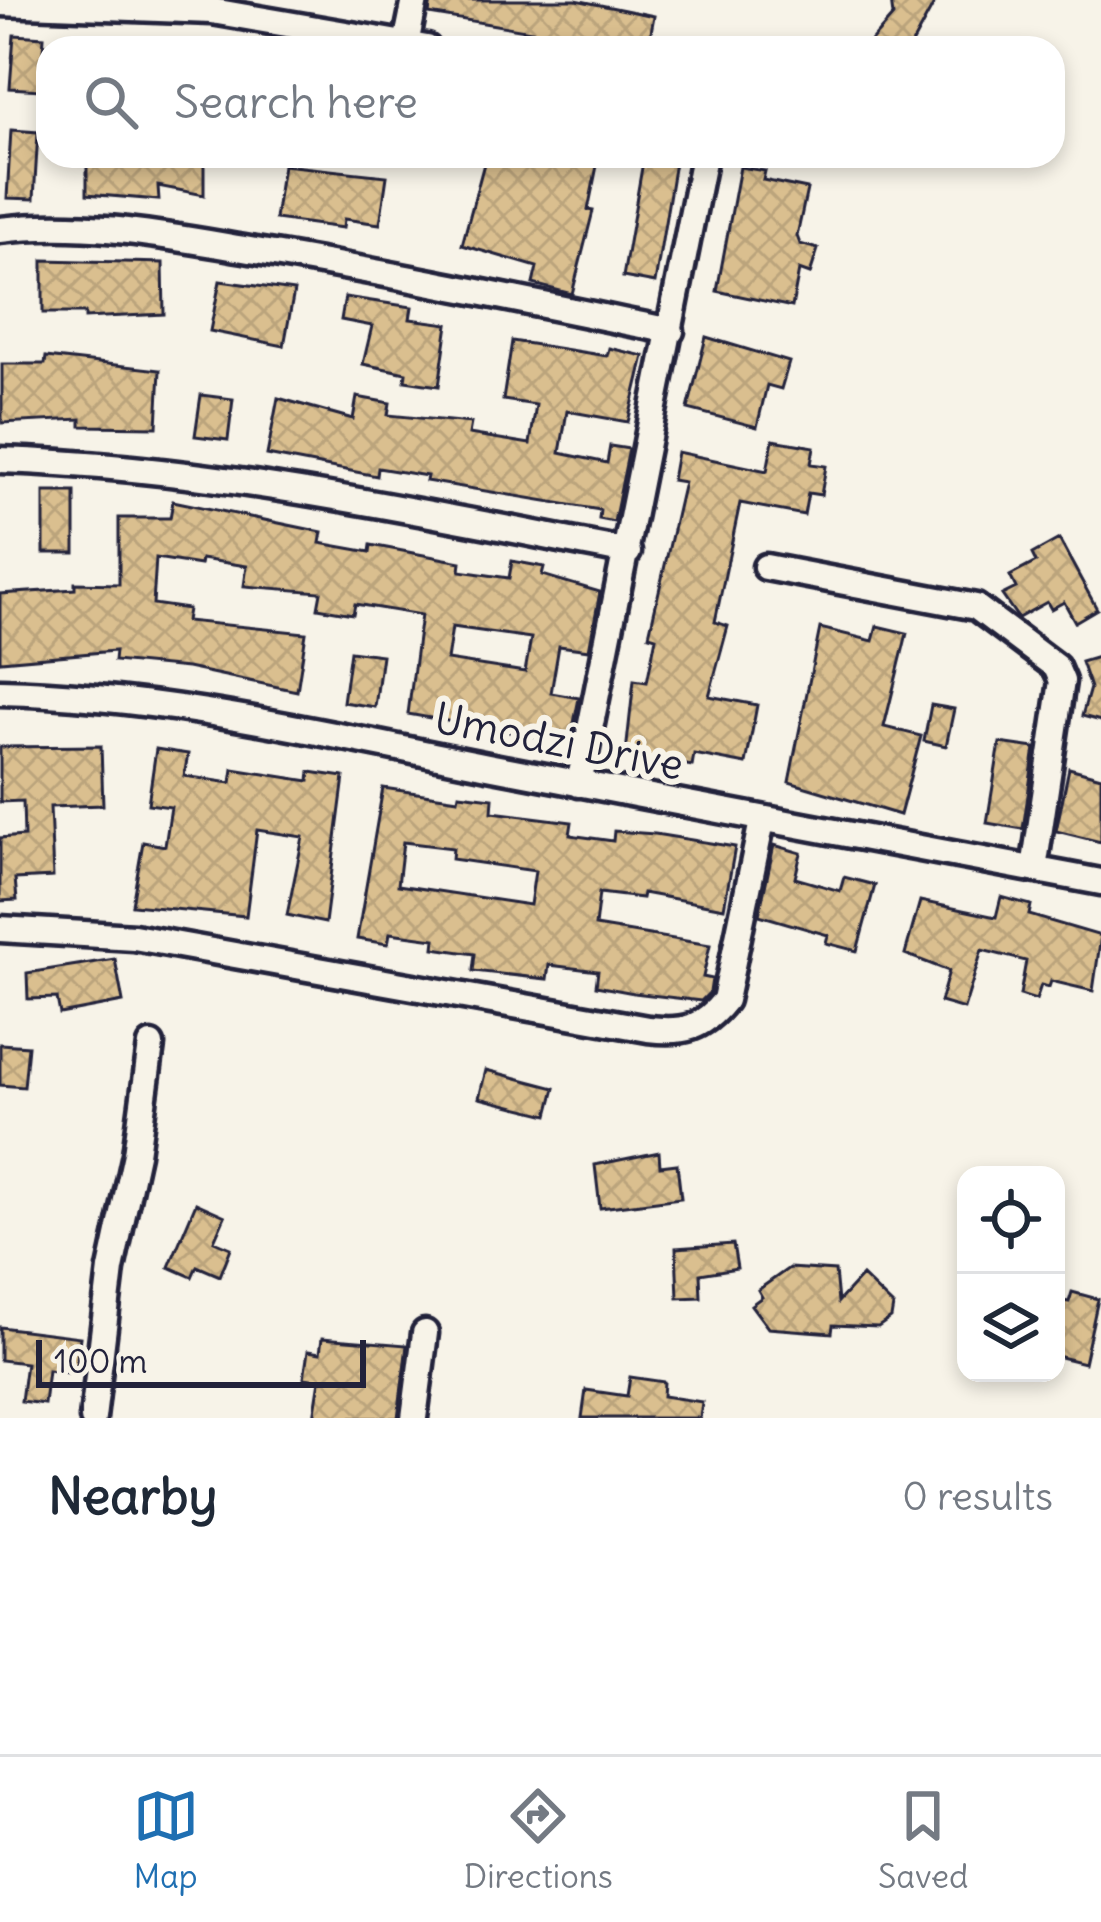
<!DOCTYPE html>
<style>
:root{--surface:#fff;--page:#f2f2f3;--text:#1f2937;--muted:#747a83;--line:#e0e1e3;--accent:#1f6fb2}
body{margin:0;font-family:Delius,sans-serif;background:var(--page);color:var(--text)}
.controls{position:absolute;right:36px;bottom:36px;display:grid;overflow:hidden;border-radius:24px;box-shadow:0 6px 18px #0003}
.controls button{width:108px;height:108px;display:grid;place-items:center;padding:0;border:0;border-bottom:3px solid var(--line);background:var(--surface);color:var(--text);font:60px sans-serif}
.scale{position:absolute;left:36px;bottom:30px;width:330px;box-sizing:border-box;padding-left:12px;border:6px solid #22223b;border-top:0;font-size:33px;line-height:42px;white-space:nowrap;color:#22223b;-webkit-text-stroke:9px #f7f3e8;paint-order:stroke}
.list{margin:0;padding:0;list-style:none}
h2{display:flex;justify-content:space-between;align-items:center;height:156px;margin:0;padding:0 48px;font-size:51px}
h2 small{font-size:39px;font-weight:400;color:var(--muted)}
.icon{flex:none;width:66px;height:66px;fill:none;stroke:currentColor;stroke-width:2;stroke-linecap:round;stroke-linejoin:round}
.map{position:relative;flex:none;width:1101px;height:1418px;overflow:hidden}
.search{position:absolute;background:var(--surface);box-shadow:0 6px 18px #0003;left:36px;right:36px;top:36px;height:132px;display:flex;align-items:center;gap:30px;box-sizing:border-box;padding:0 42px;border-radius:36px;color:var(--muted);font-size:45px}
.sheet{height:336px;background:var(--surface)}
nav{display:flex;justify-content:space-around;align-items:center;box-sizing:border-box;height:168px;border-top:3px solid var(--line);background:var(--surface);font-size:33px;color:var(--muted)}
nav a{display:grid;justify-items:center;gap:6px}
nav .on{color:var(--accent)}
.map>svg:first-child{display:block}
.building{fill:url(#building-cross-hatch);stroke:#22223b;stroke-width:3;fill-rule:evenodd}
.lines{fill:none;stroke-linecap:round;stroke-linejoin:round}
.minor-casing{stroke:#22223b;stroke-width:33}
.minor{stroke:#f7f3e8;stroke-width:24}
.labels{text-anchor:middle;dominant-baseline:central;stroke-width:12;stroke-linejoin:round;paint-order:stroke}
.street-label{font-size:42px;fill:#22223b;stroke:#f7f3e8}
</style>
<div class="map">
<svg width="1101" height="1418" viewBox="0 0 1101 1418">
<defs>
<pattern id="building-cross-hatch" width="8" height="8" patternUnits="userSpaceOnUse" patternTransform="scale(3)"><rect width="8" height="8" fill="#dabf8f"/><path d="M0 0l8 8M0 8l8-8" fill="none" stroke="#bba47c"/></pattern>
</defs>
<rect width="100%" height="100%" fill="#f7f3e8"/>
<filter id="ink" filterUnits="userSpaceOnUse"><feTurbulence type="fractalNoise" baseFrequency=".00833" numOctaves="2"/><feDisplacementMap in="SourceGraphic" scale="24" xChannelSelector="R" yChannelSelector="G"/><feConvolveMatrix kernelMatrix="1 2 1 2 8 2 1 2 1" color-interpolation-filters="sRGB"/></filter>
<g filter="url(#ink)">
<path class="building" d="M 431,0 L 576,0 L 654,16 L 648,48 L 634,48 L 429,14 Z
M 891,0 L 936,0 L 910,48 L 865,48 L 893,16 Z
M 14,35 L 44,37 L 40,90 L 10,88 Z
M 11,130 L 38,132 L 34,199 L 7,198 Z
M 87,156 L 204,156 L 204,195 L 158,186 L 159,200 L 87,194 Z
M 486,156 L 599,156 L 588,210 L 593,211 L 572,294 L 533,284 L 537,267 L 462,245 Z
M 644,156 L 676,156 L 655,283 L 623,277 Z
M 283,165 L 387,176 L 380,224 L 344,219 L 343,228 L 275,219 Z
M 740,167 L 765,171 L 763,180 L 807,189 L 797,236 L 800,244 L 818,249 L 810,274 L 799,270 L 792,307 L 717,291 Z
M 43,260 L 163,263 L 164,314 L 85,318 L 85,313 L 43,313 Z
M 220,281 L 294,291 L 284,346 L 210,331 Z
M 345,297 L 412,307 L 410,319 L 448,324 L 439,386 L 405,381 L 406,373 L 363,364 L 372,326 L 341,320 Z
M 706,337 L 789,362 L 781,389 L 767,385 L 757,427 L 688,409 Z
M 512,341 L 607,356 L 609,348 L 644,356 L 628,422 L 567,411 L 560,453 L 607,463 L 610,446 L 629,449 L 614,522 L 599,519 L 600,510 L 426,481 L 427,476 L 378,468 L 377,476 L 267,455 L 278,398 L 353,419 L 357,397 L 390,403 L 388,415 L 471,423 L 469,434 L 530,444 L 536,405 L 503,400 Z
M 46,357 L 160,370 L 157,427 L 81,426 L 81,419 L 2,423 L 2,364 L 45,364 Z
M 201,395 L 233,399 L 228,440 L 195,436 Z
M 773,440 L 814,447 L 811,464 L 826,466 L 821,495 L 808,493 L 804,515 L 740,503 L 715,622 L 728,626 L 709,696 L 757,705 L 746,764 L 694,754 L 692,766 L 626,753 L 634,680 L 647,682 L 656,637 L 649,635 L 684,482 L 672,480 L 677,452 L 767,471 Z
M 44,492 L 75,492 L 75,553 L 44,553 Z
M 173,501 L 322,532 L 320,543 L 370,552 L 371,545 L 461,562 L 460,571 L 509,578 L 512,561 L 544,567 L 542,575 L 600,592 L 589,650 L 559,646 L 551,693 L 579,698 L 570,743 L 408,714 L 421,615 L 355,604 L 353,614 L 318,608 L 321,592 L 244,586 L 247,566 L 201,559 L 200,565 L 156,558 L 153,604 L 188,609 L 186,621 L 306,633 L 297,691 L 187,668 L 114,661 L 115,651 L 0,661 L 0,594 L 75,589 L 75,583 L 119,584 L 119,518 L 170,518 ZM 452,627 L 531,638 L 525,672 L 447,660 Z
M 1059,539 L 1097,609 L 1075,622 L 1064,602 L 1051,609 L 1047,602 L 1018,618 L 1002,595 L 1016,588 L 1010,576 L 1036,562 L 1032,554 Z
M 877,626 L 907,633 L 884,727 L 921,736 L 900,815 L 789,782 L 820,628 L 873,641 Z
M 350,651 L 382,655 L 375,707 L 343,702 Z
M 1101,656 L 1101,721 L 1082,716 L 1090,688 L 1081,662 Z
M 931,705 L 954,709 L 946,746 L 924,741 Z
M 1000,743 L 1035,748 L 1023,829 L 987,823 Z
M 101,746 L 103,805 L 50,807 L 53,877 L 15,879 L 17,900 L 0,901 L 0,838 L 24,836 L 23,801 L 0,802 L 0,747 Z
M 156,749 L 188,754 L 184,776 L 231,783 L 233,769 L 309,781 L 310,772 L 344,777 L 325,923 L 287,915 L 303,837 L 257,830 L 246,916 L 132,905 L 143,842 L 165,846 L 171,807 L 148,804 Z
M 1069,768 L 1101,777 L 1101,842 L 1056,831 Z
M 383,788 L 458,799 L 459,794 L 493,798 L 492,812 L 572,822 L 570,835 L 613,841 L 614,831 L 655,834 L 735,847 L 724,908 L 643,893 L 642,898 L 599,893 L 595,926 L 710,945 L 703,977 L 712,979 L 710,992 L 701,1001 L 634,993 L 596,986 L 598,971 L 549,965 L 547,979 L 473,971 L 475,954 L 434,948 L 435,939 L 390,933 L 388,944 L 357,939 ZM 403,842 L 453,848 L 452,859 L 535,871 L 530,905 L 398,885 Z
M 774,845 L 801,853 L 795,878 L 840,891 L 844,877 L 875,885 L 857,951 L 826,943 L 828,935 L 759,915 Z
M 1001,897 L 1031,905 L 1029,915 L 1101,936 L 1093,991 L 1051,981 L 1049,987 L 1041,985 L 1036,1000 L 1020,995 L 1026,961 L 982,950 L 964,1009 L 940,1002 L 949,971 L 905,954 L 920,901 L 996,917 Z
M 115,959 L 123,1002 L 60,1014 L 57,998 L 28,999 L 27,973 Z
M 0,1044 L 28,1046 L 24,1087 L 0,1085 Z
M 486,1070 L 555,1088 L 548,1115 L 479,1098 Z
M 659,1152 L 660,1166 L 677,1164 L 681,1198 L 600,1208 L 595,1165 Z
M 196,1203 L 225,1216 L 214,1241 L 231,1248 L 220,1276 L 197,1266 L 192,1277 L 169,1267 Z
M 733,1244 L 737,1268 L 700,1274 L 701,1297 L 678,1298 L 676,1248 Z
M 789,1268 L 835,1271 L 838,1302 L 862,1276 L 893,1306 L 891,1318 L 878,1327 L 833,1325 L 832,1333 L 768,1328 L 751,1305 L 762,1297 L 758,1290 Z
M 1072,1292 L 1098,1299 L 1084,1363 L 1056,1356 L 1056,1300 L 1069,1302 Z
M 0,1327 L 80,1337 L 75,1374 L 48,1370 L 44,1404 L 21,1401 L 26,1363 L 0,1360 Z
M 322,1338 L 407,1345 L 398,1418 L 314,1418 L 320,1380 L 304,1378 L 308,1351 L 320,1353 Z
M 630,1377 L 664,1382 L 663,1396 L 702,1402 L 700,1418 L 582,1418 L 586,1390 L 627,1396 Z"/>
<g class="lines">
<g class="minor-casing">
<path id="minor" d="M 0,3 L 212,11 L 427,48
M 406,44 L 415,0
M 0,230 C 86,219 171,237 256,251 C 395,274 533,303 671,331
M 0,460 C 213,467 419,512 628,552
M 766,567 L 976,607 L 1056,667 L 1062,681 L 1034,869
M 0,692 C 169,696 329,735 493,767 C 696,806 898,844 1101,882
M 579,784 L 704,156
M 0,929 L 134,937 L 648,1029 C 684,1033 702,1029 725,1000 L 762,821
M 93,1418 L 111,1269 L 136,1154 L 151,1045
M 414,1418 L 425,1333"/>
</g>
<use href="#minor" class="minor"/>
</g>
</g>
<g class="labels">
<g class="street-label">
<text transform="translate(559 741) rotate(11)">Umodzi Drive</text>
</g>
</g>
</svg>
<div class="controls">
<button><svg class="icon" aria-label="locate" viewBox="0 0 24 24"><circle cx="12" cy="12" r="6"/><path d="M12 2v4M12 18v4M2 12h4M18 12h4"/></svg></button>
<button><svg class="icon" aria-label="layers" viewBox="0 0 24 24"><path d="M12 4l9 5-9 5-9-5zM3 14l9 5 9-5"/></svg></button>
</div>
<div class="scale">100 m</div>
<div class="search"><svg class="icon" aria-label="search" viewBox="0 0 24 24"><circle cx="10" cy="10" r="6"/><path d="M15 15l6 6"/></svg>Search here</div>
</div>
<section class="sheet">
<h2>Nearby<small>0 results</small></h2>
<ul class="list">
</ul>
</section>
<nav>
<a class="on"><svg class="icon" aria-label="map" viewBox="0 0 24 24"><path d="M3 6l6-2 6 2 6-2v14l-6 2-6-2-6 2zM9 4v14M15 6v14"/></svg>Map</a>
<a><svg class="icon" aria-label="directions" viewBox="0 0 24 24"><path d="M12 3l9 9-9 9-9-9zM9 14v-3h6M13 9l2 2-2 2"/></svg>Directions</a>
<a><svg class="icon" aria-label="saved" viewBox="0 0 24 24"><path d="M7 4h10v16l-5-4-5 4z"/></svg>Saved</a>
</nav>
